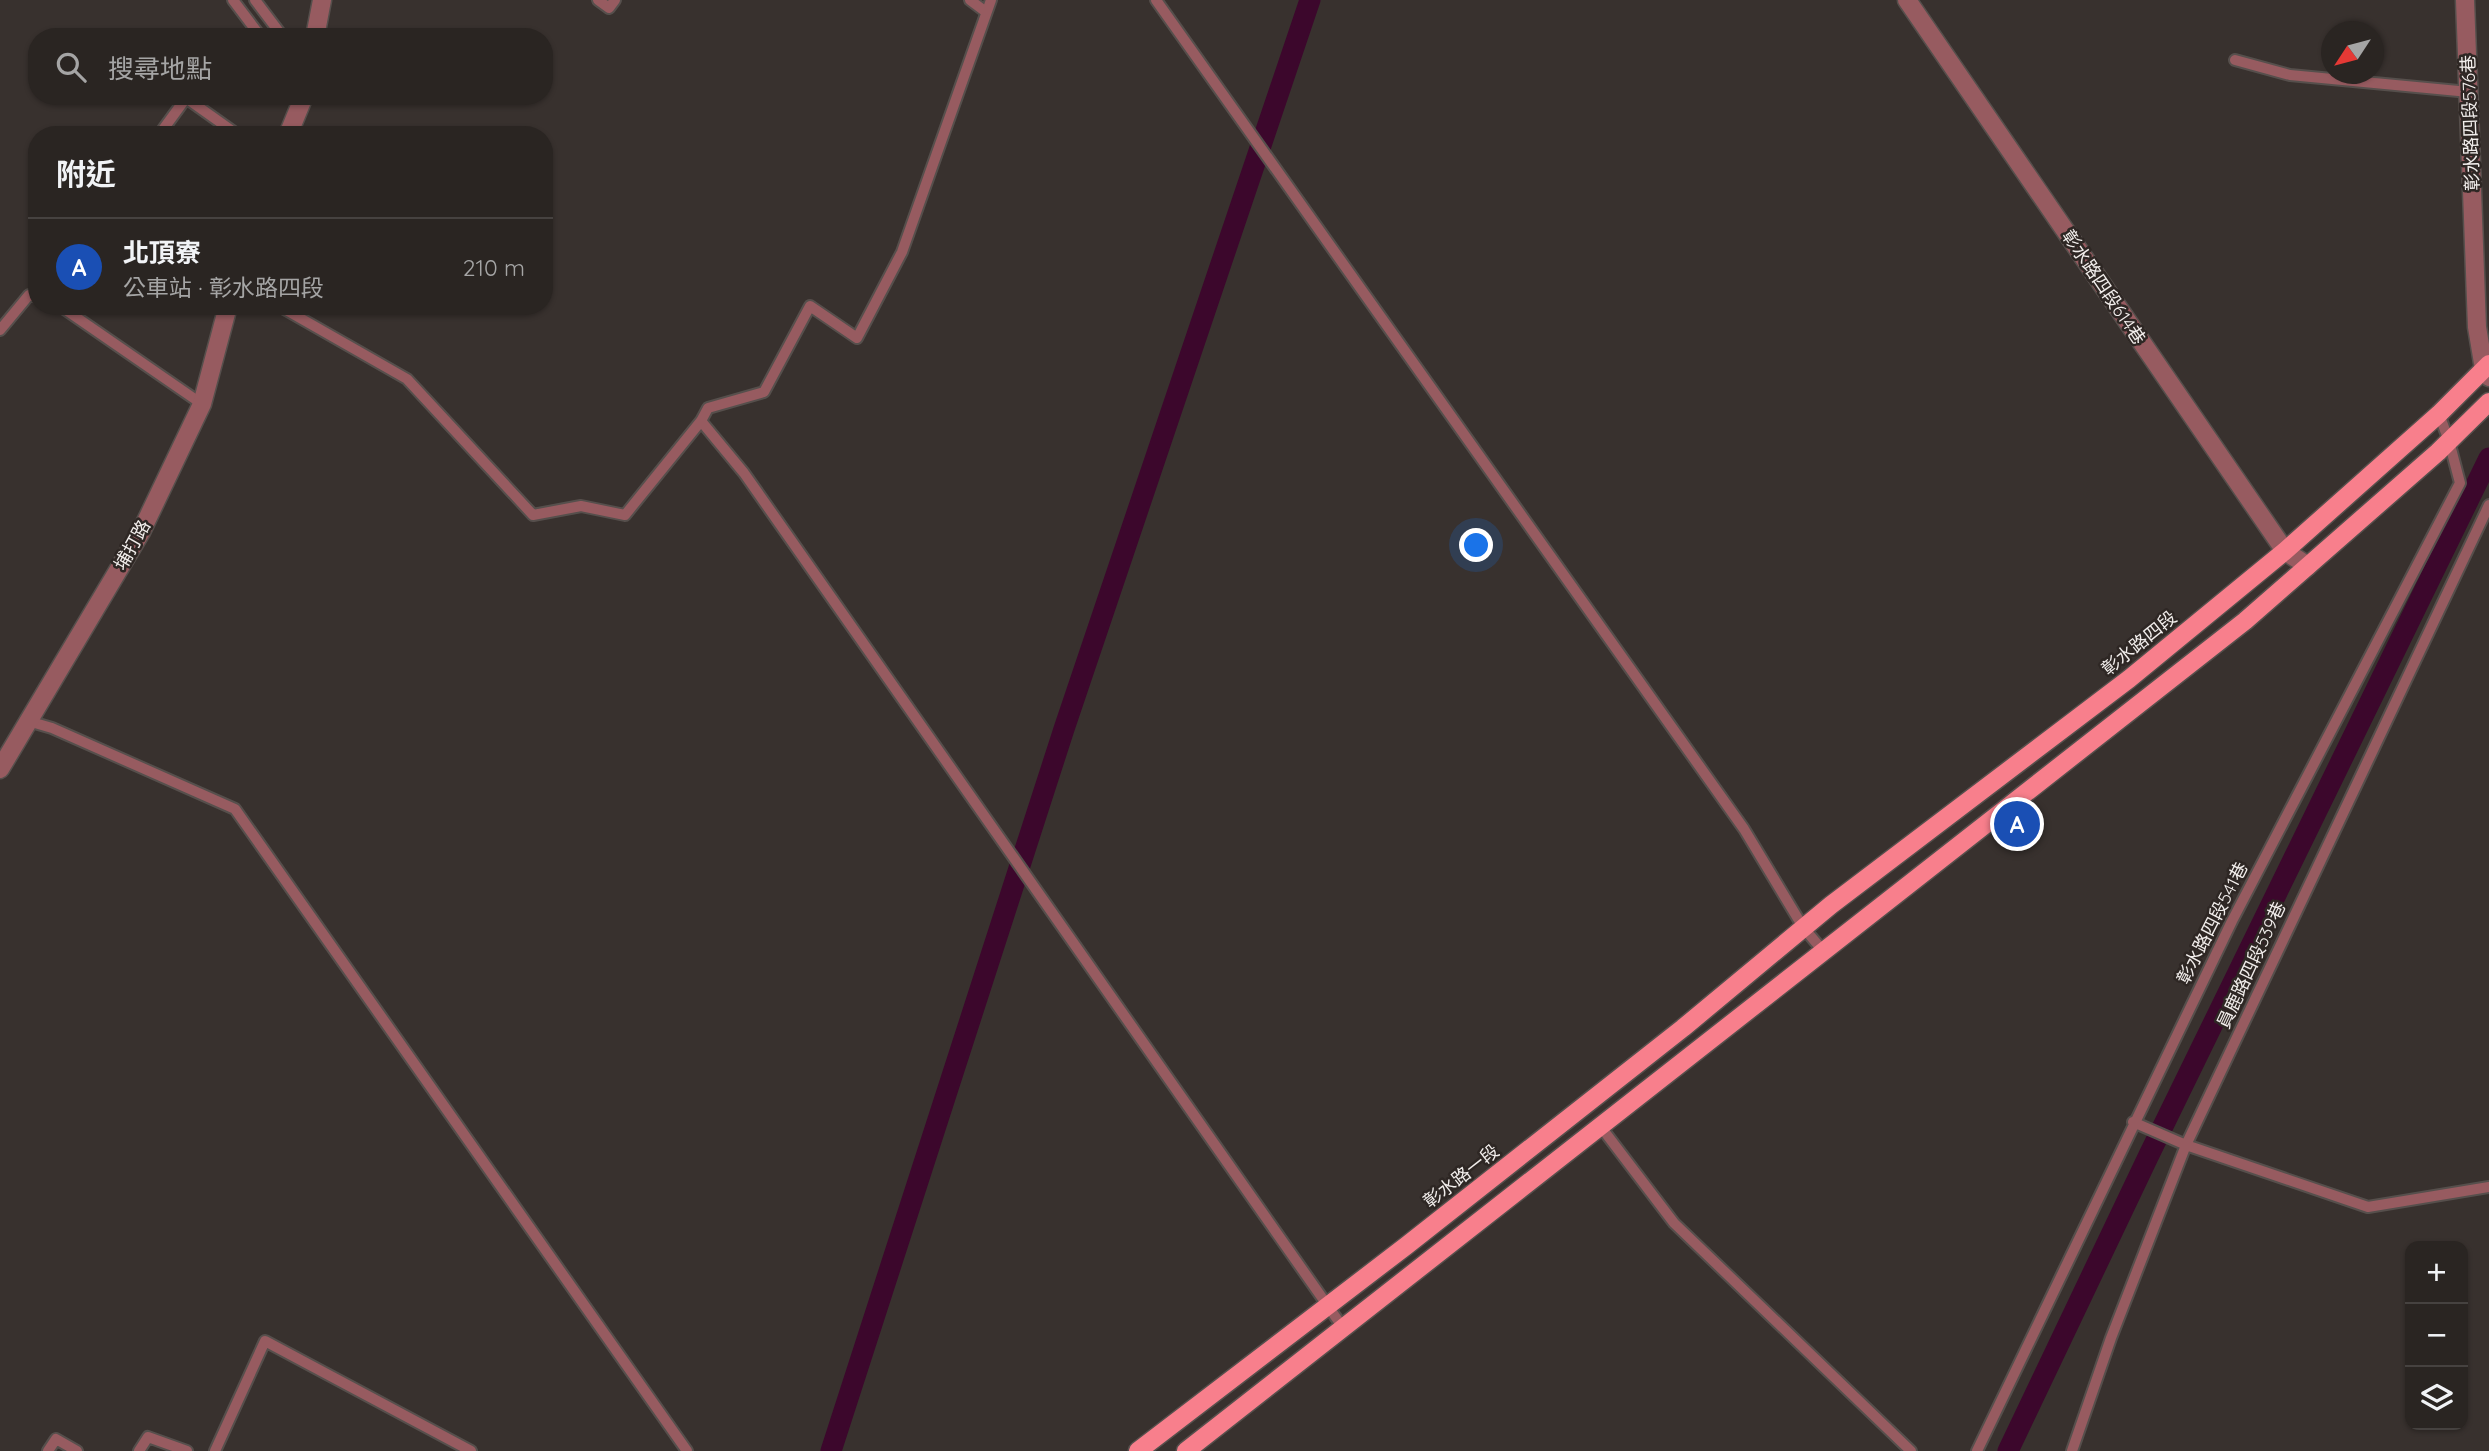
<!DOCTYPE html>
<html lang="zh-TW">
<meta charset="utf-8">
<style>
:root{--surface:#2a2522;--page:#36312f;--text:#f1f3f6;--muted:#a5a5a5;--line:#464240;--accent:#db2777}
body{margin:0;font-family:Quicksand,"Noto Sans TC",sans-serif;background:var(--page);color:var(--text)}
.controls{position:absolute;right:21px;bottom:21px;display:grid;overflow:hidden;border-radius:14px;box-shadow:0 2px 5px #0004}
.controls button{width:63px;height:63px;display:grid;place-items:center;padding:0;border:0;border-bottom:2px solid var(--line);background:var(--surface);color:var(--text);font:35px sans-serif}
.compass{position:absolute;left:2321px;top:21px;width:63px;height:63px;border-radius:50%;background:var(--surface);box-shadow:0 2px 5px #0004;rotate:234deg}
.you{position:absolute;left:1477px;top:546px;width:24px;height:24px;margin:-18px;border:5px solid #fff;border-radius:50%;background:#1a73e8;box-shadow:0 0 0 10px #1a73e833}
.badge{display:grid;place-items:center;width:46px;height:46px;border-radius:50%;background:var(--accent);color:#fff;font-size:23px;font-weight:700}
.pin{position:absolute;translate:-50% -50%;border:4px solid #fff;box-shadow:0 2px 7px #0006}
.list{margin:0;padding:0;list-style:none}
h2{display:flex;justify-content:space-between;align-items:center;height:91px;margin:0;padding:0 28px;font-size:30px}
h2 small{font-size:23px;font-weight:400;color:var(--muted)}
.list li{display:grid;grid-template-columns:46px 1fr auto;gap:21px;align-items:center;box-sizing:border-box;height:98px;padding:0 28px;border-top:2px solid var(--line)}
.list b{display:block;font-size:26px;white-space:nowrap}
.list p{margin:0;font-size:23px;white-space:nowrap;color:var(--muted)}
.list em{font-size:23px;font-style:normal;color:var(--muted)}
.icon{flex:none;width:38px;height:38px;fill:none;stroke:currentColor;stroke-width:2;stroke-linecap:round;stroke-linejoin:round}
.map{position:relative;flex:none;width:2489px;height:1451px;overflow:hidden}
.search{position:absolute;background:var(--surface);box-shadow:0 2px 5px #0004;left:28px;top:28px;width:525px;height:77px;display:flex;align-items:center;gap:18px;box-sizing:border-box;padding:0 24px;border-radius:28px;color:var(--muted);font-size:26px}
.panel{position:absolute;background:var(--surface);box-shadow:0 2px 5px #0004;left:28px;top:126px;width:525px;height:189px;border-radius:28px}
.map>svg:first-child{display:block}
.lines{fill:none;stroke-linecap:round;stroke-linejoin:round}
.canal{stroke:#3c072c;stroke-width:21}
.service-casing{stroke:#564f4c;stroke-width:14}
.minor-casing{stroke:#564f4c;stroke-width:21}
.tertiary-casing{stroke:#564f4c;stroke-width:21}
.primary-casing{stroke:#564f4c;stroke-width:21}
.service{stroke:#975b60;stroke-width:10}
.minor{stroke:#975b60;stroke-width:18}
.tertiary{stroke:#975b60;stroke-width:18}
.primary{stroke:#f87f8c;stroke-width:18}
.labels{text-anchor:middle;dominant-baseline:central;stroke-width:5;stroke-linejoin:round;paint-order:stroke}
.street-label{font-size:18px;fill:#f2eeec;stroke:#2e2724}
</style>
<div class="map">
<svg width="2489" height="1451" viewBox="0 0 2489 1451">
<rect width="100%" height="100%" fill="#38312e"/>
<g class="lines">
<path class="canal" d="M 831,1451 L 1064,729 L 1310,0
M 2008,1451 L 2148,1157 L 2489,458"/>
<g class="service-casing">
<path id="service" d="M 233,0 L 261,37
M 255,0 L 283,37
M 598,0 L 609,8 L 615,0
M 970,0 L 986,12
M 1156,0 L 1744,829 L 1803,927 L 1824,952
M 2235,60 L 2290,75 L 2469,92
M 159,135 L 186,98 L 238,135
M 60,306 L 202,404
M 279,306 L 407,379 L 533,515 L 581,506 L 625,515 L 701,421 L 708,408 L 764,392 L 810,306 L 857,338 L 902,252 L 991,0
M 0,330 L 29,295 L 37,297
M 701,421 L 744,473 L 1344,1329
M 28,721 L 52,728 L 235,809 L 687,1451
M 2133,1122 L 2186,1145 L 2368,1207 L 2489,1187
M 1601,1127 L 1674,1223 L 1911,1451
M 48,1451 L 56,1439 L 77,1451
M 139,1451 L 148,1437 L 187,1451
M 215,1451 L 265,1341 L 471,1451
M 1977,1451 L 2232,921 L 2460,483 L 2449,441 L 2439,414
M 2072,1451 L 2111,1338 L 2186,1145 L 2489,505"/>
</g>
<g class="minor-casing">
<path id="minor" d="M 2465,0 L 2477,327 L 2484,369 L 2489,377"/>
</g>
<g class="tertiary-casing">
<path id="tertiary" d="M 1907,0 L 2285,551 L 2308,566
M 315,37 L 322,0
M 288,135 L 304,96
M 0,769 L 141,532 L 202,404 L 228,306"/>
</g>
<g class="primary-casing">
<path id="primary" d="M 1138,1451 L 1406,1246 L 1683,1028 L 1831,905 L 2129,679 L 2285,551 L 2439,414 L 2489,364
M 1186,1451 L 2245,621 L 2438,452 L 2489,402"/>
</g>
<use href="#service" class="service"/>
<use href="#minor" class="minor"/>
<use href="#tertiary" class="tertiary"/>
<use href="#primary" class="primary"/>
</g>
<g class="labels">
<g class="street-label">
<text transform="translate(2470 123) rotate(-92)">彰水路四段576巷</text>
<text transform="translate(2104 287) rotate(56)">彰水路四段614巷</text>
<text transform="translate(132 545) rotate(-61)">埔打路</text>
<text transform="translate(2139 643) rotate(-39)">彰水路四段</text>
<text transform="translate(2212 923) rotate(-63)">彰水路四段541巷</text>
<text transform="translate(2251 965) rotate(-65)">員鹿路四段539巷</text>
<text transform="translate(1461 1176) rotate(-38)">彰水路一段</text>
</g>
</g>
</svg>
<div class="controls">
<button>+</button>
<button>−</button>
<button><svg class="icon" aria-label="layers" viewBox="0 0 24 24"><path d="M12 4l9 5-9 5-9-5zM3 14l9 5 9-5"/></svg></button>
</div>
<svg class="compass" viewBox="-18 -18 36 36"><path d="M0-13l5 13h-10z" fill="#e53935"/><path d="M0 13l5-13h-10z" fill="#a5a5a5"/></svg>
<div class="you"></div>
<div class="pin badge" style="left:2017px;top:824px;background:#1a4fb4">A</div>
<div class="search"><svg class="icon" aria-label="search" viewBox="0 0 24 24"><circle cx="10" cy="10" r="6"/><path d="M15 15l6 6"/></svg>搜尋地點</div>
<section class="panel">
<h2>附近<small></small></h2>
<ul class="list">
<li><span class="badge" style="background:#1a4fb4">A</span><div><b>北頂寮</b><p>公車站 · 彰水路四段</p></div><em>210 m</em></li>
</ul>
</section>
</div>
